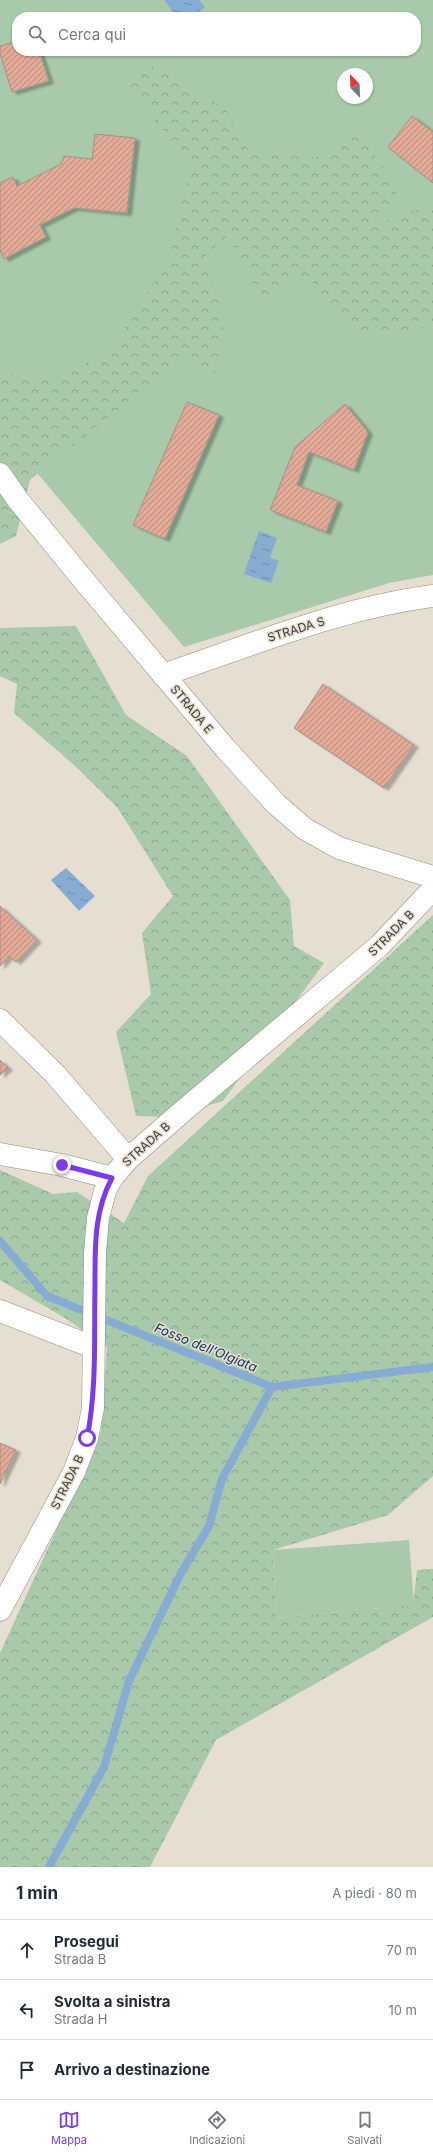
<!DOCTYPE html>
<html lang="it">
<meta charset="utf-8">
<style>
:root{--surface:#fff;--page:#f6f6f7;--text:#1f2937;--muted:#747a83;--line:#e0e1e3;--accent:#7c3aed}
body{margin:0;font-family:Inter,sans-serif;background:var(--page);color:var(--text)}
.compass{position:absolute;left:337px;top:68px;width:36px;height:36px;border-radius:50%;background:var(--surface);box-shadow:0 1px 3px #0004;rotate:337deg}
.stop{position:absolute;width:12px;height:12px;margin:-9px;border:3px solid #7c3aed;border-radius:50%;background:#fff}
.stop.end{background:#7c3aed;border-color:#fff;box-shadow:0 1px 4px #0008}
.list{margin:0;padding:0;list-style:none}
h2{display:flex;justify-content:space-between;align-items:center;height:52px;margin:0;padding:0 16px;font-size:17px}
h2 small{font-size:13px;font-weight:400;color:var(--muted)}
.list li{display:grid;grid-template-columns:26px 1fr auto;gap:12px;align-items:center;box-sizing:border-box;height:60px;padding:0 16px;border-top:1px solid var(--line)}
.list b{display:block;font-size:15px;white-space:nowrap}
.list p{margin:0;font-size:13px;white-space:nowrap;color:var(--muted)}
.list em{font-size:13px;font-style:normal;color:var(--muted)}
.icon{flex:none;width:22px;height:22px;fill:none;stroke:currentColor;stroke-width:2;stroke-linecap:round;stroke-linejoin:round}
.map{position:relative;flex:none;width:433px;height:1867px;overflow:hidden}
.search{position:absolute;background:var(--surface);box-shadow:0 1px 3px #0004;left:12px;right:12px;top:12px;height:44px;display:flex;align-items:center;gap:10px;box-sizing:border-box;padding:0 14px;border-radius:16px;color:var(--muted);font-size:15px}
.sheet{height:232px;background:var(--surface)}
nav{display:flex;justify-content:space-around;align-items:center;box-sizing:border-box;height:56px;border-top:1px solid var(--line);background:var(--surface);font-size:11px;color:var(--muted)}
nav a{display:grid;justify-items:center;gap:2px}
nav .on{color:var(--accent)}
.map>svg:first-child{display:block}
.green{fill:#a8caaa;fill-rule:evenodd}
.forest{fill:url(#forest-crowns)}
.water{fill:url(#water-ripples)}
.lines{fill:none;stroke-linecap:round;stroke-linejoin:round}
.stream{stroke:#86acd4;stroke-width:8}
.building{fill:url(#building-hatch);stroke:#a0928d;filter:url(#shadow)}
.minor-casing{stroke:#948c81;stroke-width:23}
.minor{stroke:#fff;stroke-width:22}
.route{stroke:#7c3aed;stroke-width:5}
.labels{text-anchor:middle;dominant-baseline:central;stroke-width:3;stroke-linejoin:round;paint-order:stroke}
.street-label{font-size:12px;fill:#3f3b37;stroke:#e7ded2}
.water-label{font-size:13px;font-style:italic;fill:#093359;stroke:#e7ded2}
</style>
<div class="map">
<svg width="433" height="1867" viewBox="0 0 433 1867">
<defs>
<pattern id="forest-crowns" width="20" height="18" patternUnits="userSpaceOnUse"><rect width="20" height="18" fill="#a8caaa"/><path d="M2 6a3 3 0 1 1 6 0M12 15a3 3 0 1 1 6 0" fill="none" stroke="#8aa58b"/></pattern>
<pattern id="water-ripples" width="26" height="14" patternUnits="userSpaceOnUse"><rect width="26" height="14" fill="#86acd4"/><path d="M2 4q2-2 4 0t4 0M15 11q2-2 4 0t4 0" fill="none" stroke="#6f8dad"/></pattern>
<pattern id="building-hatch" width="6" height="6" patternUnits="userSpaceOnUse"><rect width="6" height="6" fill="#e1a996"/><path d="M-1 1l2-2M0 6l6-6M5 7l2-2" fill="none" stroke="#b88b7b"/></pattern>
<filter id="shadow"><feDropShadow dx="4.5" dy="2.5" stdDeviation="1" flood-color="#0004"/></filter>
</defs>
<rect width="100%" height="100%" fill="#e7ded2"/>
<path class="green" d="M 0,0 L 433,0 L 433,575 L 389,583 L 184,647 L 10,441 L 0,425 ZM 17,17 L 416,17 L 416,51 L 17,51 ZM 343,74 L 367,74 L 367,98 L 343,98 Z
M 409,1540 L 414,1605 L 276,1618 L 273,1550 Z"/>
<path class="forest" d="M 148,64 L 225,108 L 251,155 L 321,157 L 356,127 L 398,189 L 387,215 L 351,233 L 433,204 L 433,323 L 405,336 L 348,329 L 306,274 L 260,298 L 227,236 L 203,258 L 225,318 L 215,373 L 176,360 L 118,410 L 30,480 L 16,536 L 0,544 L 0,372 L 56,380 L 113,348 L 169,257 L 191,162 L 124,86 Z
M 76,626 L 126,715 L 187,756 L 290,900 L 294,946 L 324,963 L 223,1101 L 168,1117 L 136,1116 L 116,1032 L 151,994 L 142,933 L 173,896 L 117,807 L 74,765 L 14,713 L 17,684 L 0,676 L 0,628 Z
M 433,915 L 433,1476 L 388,1515 L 273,1550 L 276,1618 L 413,1605 L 417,1570 L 433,1569 L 433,1617 L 216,1740 L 150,1867 L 0,1867 L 0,1653 L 101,1432 L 107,1347 L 65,1318 L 0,1280 L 0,1170 L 53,1194 L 77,1192 L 124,1223 L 148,1176 Z"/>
<path class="water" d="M 164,0 L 199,0 L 205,7 L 192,17 L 177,17 Z
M 259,531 L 277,538 L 270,558 L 279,561 L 271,583 L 244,574 Z
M 66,868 L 95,896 L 79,911 L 51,880 Z"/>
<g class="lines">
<path class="stream" d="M 0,1241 L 47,1296 L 272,1387 L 433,1367
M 49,1867 L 104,1767 L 129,1681 L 181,1573 L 209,1526 L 222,1479 L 272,1387"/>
</g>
<path class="building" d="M 17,41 L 17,51 L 39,51 L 49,81 L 12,92 L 0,54 L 0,46 Z
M 412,116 L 433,132 L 433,183 L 388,147 Z
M 95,134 L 135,138 L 127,213 L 74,208 L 40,225 L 46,237 L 4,259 L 0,250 L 0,183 L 13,177 L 17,186 L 61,164 L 64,156 L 92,159 Z
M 187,402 L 219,415 L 165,539 L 133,525 Z
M 345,404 L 368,432 L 354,470 L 309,452 L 297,485 L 338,501 L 326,532 L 270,510 L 295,447 Z
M 323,684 L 414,745 L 384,788 L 294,728 Z
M 0,906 L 37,940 L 16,962 L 9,956 L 0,966 Z
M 0,1060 L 8,1068 L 0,1075 Z
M 0,1443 L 16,1450 L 0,1484 Z"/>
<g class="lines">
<g class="minor-casing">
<path id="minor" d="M 0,474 L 18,500 L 86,583 L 225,748 L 276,804 L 305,829 L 339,848 L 433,877
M 163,675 C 252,645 340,608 433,596
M 0,1020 L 55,1074 L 128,1159
M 0,1154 L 62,1165 L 112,1178
M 0,1311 L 93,1347
M 0,1610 L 74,1472 L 87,1438 L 93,1408 L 95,1253 L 98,1218 L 105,1191 L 112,1178 L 128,1159 L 183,1111 L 379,946 L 433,889"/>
</g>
<use href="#minor" class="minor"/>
</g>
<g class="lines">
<path class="route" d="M 62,1165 L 112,1178 C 94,1211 95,1247 95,1284 C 94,1335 97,1388 87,1438"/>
</g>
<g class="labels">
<g class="street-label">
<text transform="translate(296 629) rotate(-17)">STRADA S</text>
<text transform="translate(192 709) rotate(50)">STRADA E</text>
<text transform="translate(391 933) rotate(-45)">STRADA B</text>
<text transform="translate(146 1144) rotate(-42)">STRADA B</text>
<text transform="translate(67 1482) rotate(-64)">STRADA B</text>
</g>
<g class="water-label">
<text transform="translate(206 1347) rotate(22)">Fosso dell’Olgiata</text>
</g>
</g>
</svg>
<svg class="compass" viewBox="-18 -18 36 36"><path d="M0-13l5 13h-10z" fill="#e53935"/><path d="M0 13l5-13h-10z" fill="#747a83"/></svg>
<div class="stop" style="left:87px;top:1438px"></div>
<div class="stop end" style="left:62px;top:1165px"></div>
<div class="search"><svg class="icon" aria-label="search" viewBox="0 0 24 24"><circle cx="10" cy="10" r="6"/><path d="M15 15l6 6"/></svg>Cerca qui</div>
</div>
<section class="sheet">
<h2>1 min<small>A piedi · 80 m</small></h2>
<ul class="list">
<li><svg class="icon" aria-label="ahead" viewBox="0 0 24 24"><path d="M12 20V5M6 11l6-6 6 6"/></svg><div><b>Prosegui</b><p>Strada B</p></div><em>70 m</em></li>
<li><svg class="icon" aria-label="left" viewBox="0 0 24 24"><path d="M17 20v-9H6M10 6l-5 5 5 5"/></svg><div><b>Svolta a sinistra</b><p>Strada H</p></div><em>10 m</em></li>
<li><svg class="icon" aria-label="arrive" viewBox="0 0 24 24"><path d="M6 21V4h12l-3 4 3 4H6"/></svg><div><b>Arrivo a destinazione</b></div></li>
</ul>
</section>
<nav>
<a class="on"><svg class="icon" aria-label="map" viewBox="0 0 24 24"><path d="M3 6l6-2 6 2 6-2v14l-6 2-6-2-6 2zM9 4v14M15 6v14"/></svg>Mappa</a>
<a><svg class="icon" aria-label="directions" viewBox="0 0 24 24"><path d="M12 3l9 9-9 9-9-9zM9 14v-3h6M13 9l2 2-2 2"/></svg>Indicazioni</a>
<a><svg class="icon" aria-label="saved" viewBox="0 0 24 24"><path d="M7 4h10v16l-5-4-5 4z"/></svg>Salvati</a>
</nav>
